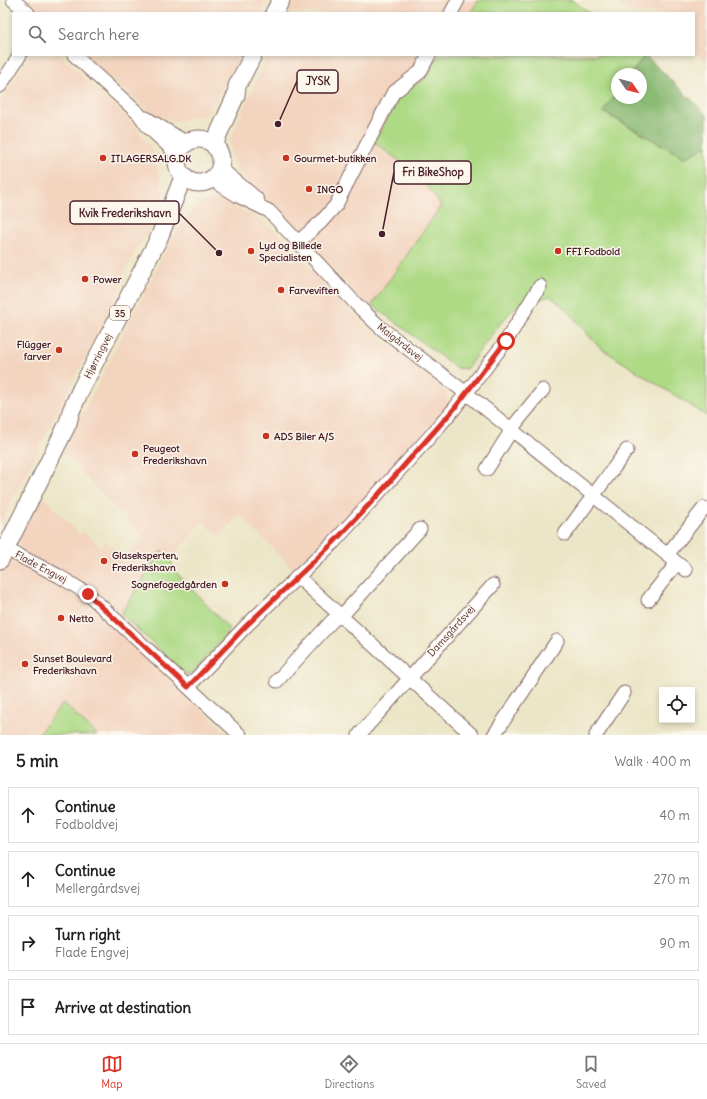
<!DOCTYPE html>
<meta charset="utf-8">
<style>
:root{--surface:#fff;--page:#f6f6f6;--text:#202124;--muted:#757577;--line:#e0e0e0;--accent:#d93025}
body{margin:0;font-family:Delius,sans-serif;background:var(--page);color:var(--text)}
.controls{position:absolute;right:12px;bottom:12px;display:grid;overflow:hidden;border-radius:0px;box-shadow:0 2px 6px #0003}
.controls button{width:36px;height:36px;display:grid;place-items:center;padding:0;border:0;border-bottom:1px solid var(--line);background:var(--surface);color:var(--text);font:20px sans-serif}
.compass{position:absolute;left:611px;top:68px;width:36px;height:36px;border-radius:50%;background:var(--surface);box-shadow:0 2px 6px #0003;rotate:125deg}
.stop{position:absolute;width:12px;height:12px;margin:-9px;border:3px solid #d93025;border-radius:50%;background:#fff}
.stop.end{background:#d93025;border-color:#fff;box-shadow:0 1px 4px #0008}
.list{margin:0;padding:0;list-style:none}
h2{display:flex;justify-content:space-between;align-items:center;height:52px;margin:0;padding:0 16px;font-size:17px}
h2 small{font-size:13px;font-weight:400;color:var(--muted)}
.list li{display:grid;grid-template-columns:26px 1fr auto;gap:12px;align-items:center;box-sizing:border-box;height:56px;margin:0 8px 8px;padding:0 8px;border:1px solid var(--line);border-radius:0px}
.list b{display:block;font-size:15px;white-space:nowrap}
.list p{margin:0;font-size:13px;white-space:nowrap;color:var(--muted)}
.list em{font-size:13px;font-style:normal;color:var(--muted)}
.icon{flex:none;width:22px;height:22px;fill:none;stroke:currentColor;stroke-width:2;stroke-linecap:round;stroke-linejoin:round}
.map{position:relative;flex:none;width:707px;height:735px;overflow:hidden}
.search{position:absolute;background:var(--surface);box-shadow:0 2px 6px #0003;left:12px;right:12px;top:12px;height:44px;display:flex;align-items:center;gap:10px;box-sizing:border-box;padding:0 14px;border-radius:0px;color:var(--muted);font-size:15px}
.sheet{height:308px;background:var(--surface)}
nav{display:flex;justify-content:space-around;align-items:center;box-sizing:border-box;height:56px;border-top:1px solid var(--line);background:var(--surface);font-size:11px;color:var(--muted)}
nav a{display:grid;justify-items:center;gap:2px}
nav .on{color:var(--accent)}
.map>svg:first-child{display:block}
.built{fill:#f3d4bf}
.green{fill:#aeda86;stroke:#7c7c58}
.forest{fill:#8aba73;stroke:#6a6c4f}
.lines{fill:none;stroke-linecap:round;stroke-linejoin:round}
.minor-casing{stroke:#836562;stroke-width:15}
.major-casing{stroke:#836562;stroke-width:19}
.minor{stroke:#fff;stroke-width:13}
.major{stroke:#fff;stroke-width:17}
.route{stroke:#d93025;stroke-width:5}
.poi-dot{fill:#c8321e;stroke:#fbf7ec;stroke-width:1.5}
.labels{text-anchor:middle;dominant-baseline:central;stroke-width:3;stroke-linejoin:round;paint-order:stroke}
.shield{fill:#fbf7ec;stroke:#7f6065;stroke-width:1}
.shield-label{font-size:9px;font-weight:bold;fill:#4a1f2b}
.poi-label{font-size:10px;font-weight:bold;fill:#4a1f2b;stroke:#fbf7ec;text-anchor:start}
.street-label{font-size:10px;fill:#4a1f2b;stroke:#fbf7ec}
.leader{fill:none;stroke:#4a1f2b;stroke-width:1.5}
.callout-dot{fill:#4a1f2b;stroke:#fbf7ec;stroke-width:1.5}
.callout{fill:#fbf7ec;stroke:#4a1f2b;stroke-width:1.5}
.callout-label{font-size:11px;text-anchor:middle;font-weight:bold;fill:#4a1f2b}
</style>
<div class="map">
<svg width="707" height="735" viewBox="0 0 707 735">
<rect width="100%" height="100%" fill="#fbf7ec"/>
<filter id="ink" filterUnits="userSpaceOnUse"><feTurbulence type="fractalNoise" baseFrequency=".025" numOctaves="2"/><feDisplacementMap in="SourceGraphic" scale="8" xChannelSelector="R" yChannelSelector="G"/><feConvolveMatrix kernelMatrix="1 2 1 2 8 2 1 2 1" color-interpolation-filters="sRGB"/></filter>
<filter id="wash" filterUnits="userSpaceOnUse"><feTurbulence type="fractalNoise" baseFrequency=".012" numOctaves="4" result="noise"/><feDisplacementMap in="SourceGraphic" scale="16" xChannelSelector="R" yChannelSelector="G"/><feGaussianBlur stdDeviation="0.9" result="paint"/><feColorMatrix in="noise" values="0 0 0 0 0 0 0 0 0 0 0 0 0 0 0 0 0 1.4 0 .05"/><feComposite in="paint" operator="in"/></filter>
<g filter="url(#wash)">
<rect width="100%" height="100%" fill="#ece6c8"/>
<path class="built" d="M 27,0 L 267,0 L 261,13 L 44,13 Z
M 294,0 L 479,0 L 470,13 L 287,13 Z
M 613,0 L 707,0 L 707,61 L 694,53 L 694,13 L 631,13 Z
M 30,55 L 60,55 L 133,123 L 153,151 L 164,193 L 152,228 L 138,246 L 123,276 L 117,295 L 0,524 L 0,101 Z
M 85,55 L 240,55 L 225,85 L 204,115 L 172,122 L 155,115 L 114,82 Z
M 267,55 L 439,55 L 425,78 L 401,94 L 374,142 L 411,170 L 435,194 L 441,206 L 372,305 L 368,307 L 285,218 L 269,204 L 241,175 L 234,163 L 230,147 L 230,140 Z
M 218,199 L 252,215 L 278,233 L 350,311 L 375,334 L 447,391 L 448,404 L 375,489 L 294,570 L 239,514 L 220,537 L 202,521 L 171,559 L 161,551 L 121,614 L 93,592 L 31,556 L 20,548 L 18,541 L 41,494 L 80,535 L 83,531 L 101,547 L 106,541 L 126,559 L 143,538 L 63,452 L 172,238 L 194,208 L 207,200 Z
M 6,562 L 15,563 L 83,600 L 229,735 L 97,735 L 63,704 L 38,735 L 0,735 L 0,574 Z"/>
<path class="green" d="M 479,0 L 572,0 L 590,13 L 470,13 Z
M 439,55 L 645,55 L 631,74 L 617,74 L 617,93 L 603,112 L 685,158 L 707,146 L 707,416 L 599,347 L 566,309 L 550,296 C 542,300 529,298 524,301 C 506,311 480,352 466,369 L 457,368 L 372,305 L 441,206 C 426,178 399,161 374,142 L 401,94 L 425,78 Z
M 161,551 L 171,559 L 173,569 L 230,630 L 193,673 L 186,674 L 121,614 Z
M 63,703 L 97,735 L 38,735 Z"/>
<path class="forest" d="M 645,55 L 707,115 L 707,146 L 685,158 L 603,111 L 617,93 L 617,98 L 641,98 L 641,74 L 631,74 Z"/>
</g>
<g filter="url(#ink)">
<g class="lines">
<g class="minor-casing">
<path id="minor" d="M 13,0 L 28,13
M 451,13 L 458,0
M 74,55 L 139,114 L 148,127 L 178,155
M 0,86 L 20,55
M 146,118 L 187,143
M 220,168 L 256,198 L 258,202
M 211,179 L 238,196 L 269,211 L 356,304 L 381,328 L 466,393 L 686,570
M 298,242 L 321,222 L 336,205 L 393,93 L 420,72 L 429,55
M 487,469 L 516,423 L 543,390
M 565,534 L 627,450
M 0,546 L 59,576 L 88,594 L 240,735
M 667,555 L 704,508
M 297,576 L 472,735
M 648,600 L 677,563
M 277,681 L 332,621 L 346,611 L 420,529
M 188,687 L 246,626 L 333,543 L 425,442 L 454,409 L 506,341 L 540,286
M 359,735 L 493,585
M 494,735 L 557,641
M 596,735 L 624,693"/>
</g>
<g class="major-casing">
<path id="major" d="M 274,13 L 281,0
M177 161a22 22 0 1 1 44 0a22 22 0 1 1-44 0Z
M 215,147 L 217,137 L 236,95 L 237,86 L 253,55
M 0,560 L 68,423 L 71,411 L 81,389 L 159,238 L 183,177"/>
</g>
<use href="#minor" class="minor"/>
<use href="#major" class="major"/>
</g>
</g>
<g class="lines" filter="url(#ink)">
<path class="route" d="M 88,594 L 188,687 L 246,626 L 333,543 L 378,495 L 454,409 L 506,341"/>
</g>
<g class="poi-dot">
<circle cx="103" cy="158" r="4"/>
<circle cx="286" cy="158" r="4"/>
<circle cx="309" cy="189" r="4"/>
<circle cx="251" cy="251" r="4"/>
<circle cx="558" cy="251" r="4"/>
<circle cx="85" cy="279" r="4"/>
<circle cx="281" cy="290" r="4"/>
<circle cx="59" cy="350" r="4"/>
<circle cx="266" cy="436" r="4"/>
<circle cx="135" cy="454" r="4"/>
<circle cx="104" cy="561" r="4"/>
<circle cx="225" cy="584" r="4"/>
<circle cx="61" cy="618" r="4"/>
<circle cx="25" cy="664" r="4"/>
</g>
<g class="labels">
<rect class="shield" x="110" y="306" width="20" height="14" rx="3"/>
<g class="shield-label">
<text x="120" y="313">35</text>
</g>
<g class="poi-label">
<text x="111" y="158">ITLAGERSALG.DK</text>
<text x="294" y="158">Gourmet-butikken</text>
<text x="317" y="189">INGO</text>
<text x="259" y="245">Lyd og Billede<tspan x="259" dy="12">Specialisten</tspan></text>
<text x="566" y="251">FFI Fodbold</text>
<text x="93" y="279">Power</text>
<text x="289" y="290">Farveviften</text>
<text x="51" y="344" text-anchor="end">Flügger<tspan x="51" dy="12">farver</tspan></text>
<text x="274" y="436">ADS Biler A/S</text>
<text x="143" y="448">Peugeot<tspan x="143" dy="12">Frederikshavn</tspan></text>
<text x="112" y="555">Glaseksperten,<tspan x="112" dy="12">Frederikshavn</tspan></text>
<text x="217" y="584" text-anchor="end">Sognefogedgården</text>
<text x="69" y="618">Netto</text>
<text x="33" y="658">Sunset Boulevard<tspan x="33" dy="12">Frederikshavn</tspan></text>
</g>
<g class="street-label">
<text transform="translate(400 342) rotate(38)">Maigårdsvej</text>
<text transform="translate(98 356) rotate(-63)">Hjørringvej</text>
<text transform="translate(41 567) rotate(28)">Flade Engvej</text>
<text transform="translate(451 631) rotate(-48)">Damsgårdsvej</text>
</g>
</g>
<path class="leader" d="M278 124L297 81M382 234L394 172M219 253L179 213"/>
<g class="callout-dot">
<circle cx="278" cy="124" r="4"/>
<circle cx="382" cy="234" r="4"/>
<circle cx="219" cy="253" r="4"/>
</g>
<g class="callout">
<rect x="297" y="70" width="41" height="23" rx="4"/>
<rect x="394" y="161" width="77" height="23" rx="4"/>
<rect x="70" y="201" width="109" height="23" rx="4"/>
</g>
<g class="callout-label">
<text x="318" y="85">JYSK</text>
<text x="433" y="176">Fri BikeShop</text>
<text x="125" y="217">Kvik Frederikshavn</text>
</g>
</svg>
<div class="controls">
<button><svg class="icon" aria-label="locate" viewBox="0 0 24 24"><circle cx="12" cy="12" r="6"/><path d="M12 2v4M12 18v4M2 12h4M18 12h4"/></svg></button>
</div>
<svg class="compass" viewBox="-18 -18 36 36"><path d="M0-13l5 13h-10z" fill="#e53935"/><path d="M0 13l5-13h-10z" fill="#757577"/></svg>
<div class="stop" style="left:506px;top:341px"></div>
<div class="stop end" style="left:88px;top:594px"></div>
<div class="search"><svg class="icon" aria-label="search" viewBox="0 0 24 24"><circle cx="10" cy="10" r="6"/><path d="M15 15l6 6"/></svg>Search here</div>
</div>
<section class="sheet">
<h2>5 min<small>Walk · 400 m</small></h2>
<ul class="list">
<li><svg class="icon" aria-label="ahead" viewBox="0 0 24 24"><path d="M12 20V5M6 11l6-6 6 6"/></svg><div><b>Continue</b><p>Fodboldvej</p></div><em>40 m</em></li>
<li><svg class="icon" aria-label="ahead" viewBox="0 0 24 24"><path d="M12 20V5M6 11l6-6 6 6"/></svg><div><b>Continue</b><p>Mellergårdsvej</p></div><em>270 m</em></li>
<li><svg class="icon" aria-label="right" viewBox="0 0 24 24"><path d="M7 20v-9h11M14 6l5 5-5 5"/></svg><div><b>Turn right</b><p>Flade Engvej</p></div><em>90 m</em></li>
<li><svg class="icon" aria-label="arrive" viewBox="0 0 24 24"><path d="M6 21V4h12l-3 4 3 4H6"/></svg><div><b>Arrive at destination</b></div></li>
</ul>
</section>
<nav>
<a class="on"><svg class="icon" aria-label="map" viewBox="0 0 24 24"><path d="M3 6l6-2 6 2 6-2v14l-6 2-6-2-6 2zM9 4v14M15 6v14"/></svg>Map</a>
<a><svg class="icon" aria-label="directions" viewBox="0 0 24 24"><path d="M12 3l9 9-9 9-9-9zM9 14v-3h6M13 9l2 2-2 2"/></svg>Directions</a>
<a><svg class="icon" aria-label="saved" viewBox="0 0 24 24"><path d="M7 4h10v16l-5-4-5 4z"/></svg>Saved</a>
</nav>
